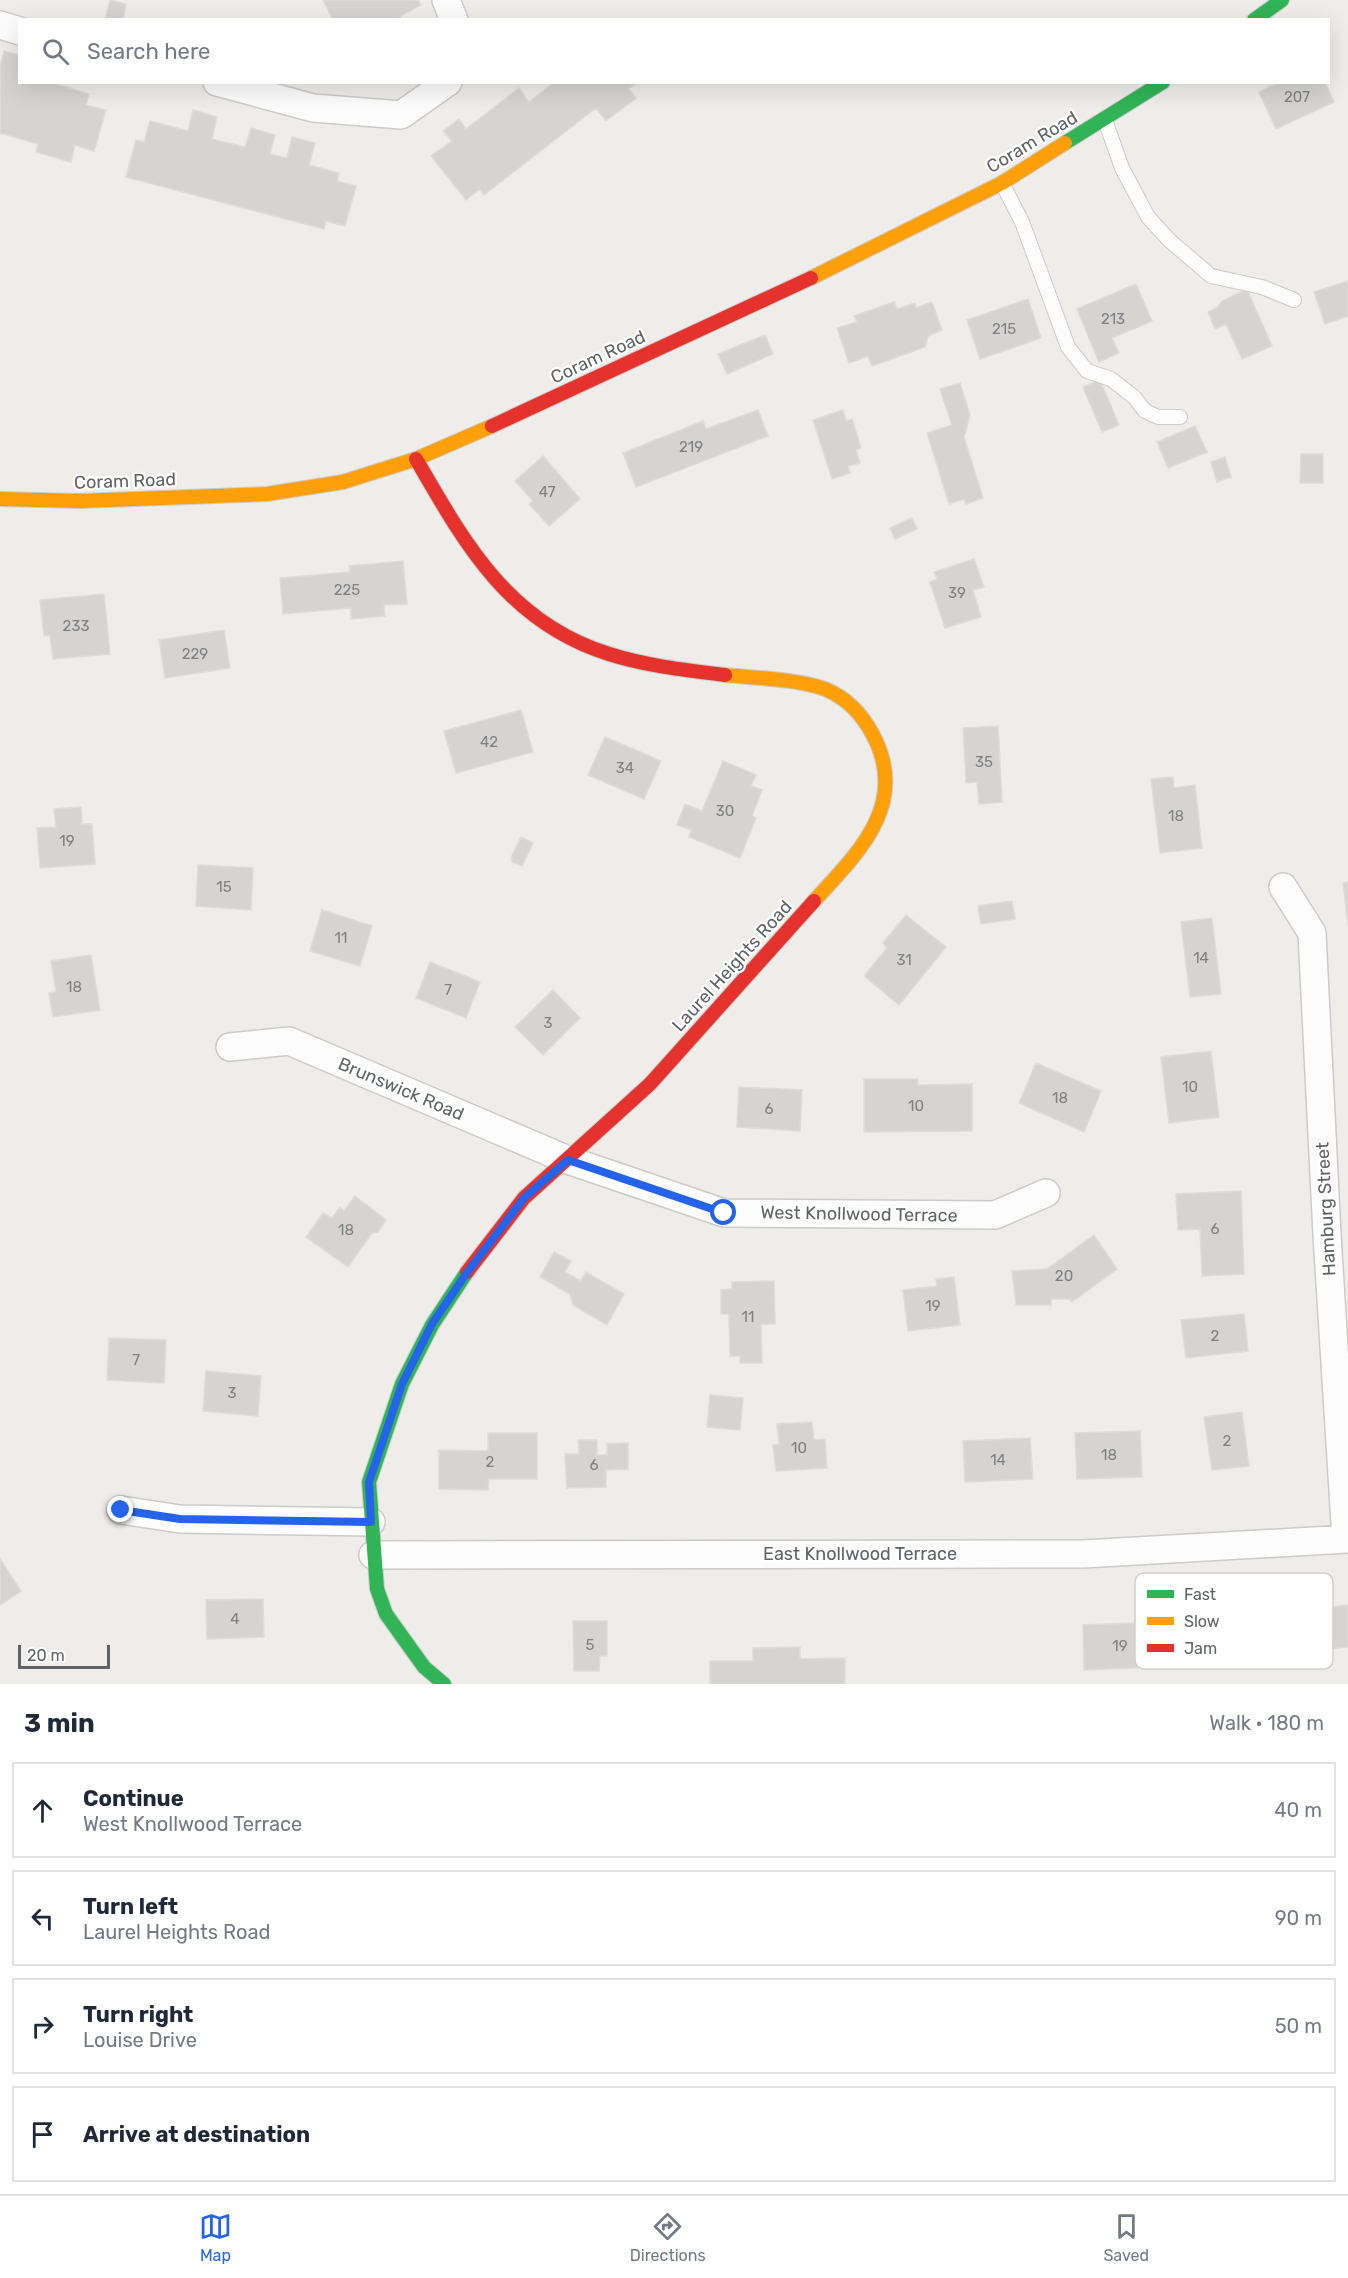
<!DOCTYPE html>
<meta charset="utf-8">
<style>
:root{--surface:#fff;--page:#f2f2f3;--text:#1f2937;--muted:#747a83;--line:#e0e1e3;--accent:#2563eb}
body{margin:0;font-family:Rubik,sans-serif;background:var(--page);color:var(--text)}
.scale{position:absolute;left:18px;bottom:15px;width:92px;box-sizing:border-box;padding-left:6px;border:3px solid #5f6266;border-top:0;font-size:16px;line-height:21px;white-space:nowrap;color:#5f6266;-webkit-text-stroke:4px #fff;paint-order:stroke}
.stop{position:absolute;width:18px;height:18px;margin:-14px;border:4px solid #2563eb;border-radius:50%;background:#fff}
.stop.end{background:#2563eb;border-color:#fff;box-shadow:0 2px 6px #0008}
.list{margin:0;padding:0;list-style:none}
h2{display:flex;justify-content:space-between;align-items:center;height:78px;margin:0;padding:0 24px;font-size:26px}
h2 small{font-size:20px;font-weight:400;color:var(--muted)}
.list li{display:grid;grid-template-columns:39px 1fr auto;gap:18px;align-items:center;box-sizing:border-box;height:96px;margin:0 12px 12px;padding:0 12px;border:2px solid var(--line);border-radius:0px}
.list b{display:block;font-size:22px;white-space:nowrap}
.list p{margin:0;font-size:20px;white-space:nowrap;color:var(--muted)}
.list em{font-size:20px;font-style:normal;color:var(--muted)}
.icon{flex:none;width:33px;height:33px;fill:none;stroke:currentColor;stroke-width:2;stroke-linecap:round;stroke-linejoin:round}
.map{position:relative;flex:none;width:1348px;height:1684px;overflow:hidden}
.search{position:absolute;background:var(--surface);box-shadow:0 6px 24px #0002;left:18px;right:18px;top:18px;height:66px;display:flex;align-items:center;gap:15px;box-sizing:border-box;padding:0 21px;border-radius:0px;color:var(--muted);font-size:22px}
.sheet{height:510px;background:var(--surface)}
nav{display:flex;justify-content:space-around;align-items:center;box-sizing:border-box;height:84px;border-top:2px solid var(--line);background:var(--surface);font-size:16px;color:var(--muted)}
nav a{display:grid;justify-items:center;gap:3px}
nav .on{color:var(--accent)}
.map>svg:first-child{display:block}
.building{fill:#d5d4d2;stroke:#dddcd8;stroke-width:1.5}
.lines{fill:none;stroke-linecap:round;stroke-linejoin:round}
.lane-casing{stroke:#cbcbca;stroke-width:16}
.street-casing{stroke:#cbcbca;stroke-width:30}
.fast-casing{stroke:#cbcbca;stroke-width:16}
.slow-casing{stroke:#cbcbca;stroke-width:16}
.jam-casing{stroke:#cbcbca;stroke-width:16}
.lane{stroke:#fcfcfc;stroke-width:14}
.street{stroke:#fcfcfc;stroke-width:27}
.fast{stroke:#30b455;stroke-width:14}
.slow{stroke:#ff9f0a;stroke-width:14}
.jam{stroke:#e5322d;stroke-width:14}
.route{stroke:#2563eb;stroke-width:8}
.labels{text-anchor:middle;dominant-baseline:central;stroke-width:4.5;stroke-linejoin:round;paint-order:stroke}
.number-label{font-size:15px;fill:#7e8082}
.street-label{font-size:18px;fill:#5f6266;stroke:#fff}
.key{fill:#fff;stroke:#cfd0d1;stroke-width:1.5}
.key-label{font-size:16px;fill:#5f6266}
</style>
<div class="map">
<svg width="1348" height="1684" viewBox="0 0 1348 1684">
<rect width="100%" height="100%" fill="#eeede9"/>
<path class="building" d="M 110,0 L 126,4 L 123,20 L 105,20 Z
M 323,0 L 418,0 L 421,5 L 400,16 L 402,20 L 333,20 Z
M 4,51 L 20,55 L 20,82 L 56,82 L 56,84 L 89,94 L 86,105 L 106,110 L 94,151 L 75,145 L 71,162 L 36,152 L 38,144 L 0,133 L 0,66 Z
M 555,82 L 638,82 L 629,89 L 636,98 L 606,121 L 596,108 L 484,195 L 480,189 L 466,200 L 431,156 L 452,141 L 443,131 L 459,119 L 466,129 L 519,88 L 529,102 Z
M 1280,82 L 1325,82 L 1334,102 L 1276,129 L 1259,92 Z
M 193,110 L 217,117 L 212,139 L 245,147 L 251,128 L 275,135 L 270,154 L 287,158 L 292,137 L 315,143 L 309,165 L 339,173 L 337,181 L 356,186 L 345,226 L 326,221 L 324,229 L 126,177 L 136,140 L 144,142 L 150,121 L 188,131 Z
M 1348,281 L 1348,316 L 1325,324 L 1314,292 Z
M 1136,284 L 1152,321 L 1112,338 L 1119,353 L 1099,362 L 1077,309 Z
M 1247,289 L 1272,346 L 1242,359 L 1226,324 L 1215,329 L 1208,312 L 1217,308 L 1222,301 Z
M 1028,299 L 1041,338 L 980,359 L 967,320 Z
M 894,302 L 897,309 L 915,303 L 916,308 L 932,302 L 942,330 L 928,336 L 925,347 L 872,366 L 868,356 L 849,363 L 837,328 L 857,322 L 854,316 Z
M 765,335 L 773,354 L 727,374 L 718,354 Z
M 1100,380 L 1119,425 L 1102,432 L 1083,387 Z
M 960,383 L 970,415 L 964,437 L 983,498 L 966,504 L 964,499 L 949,504 L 927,433 L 952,425 L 940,389 Z
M 758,410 L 768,436 L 636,487 L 623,453 L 703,421 L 706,429 Z
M 843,410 L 846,421 L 852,419 L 861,448 L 856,450 L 860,463 L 848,466 L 850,473 L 832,479 L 813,420 Z
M 1195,426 L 1207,452 L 1168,468 L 1157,442 Z
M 1301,454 L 1323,454 L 1323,483 L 1300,483 Z
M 543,456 L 580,499 L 549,526 L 529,504 L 533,501 L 515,481 Z
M 1225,457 L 1231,477 L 1217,482 L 1211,462 Z
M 912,518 L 917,529 L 895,539 L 890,528 Z
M 974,559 L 984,587 L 973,590 L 981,617 L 945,628 L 930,582 L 937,579 L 934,572 Z
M 403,561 L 407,604 L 384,605 L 385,616 L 351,619 L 351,608 L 283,614 L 280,578 L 350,572 L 349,566 Z
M 104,594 L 110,654 L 53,659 L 50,635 L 44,636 L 40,600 Z
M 224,630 L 230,668 L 165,678 L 159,640 Z
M 521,710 L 533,752 L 456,773 L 444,731 Z
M 998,726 L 1002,802 L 979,804 L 977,782 L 966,783 L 963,728 Z
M 605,737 L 661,761 L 644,799 L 588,775 Z
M 723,761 L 756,775 L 751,786 L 762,790 L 752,816 L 756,818 L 740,858 L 689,837 L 691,830 L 677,825 L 685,804 L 702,811 Z
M 1173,777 L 1174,788 L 1195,785 L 1202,848 L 1160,853 L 1151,779 Z
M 81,807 L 82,824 L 92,824 L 95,864 L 40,868 L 37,828 L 56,827 L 54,809 Z
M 521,837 L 533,843 L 522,866 L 512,862 L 512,856 Z
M 198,865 L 253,868 L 251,910 L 196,906 Z
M 1348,882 L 1348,925 L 1343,883 Z
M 1012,901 L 1015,919 L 981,924 L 978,906 Z
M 322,910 L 372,926 L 360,966 L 310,951 Z
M 906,915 L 946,947 L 899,1005 L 864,976 L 887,948 L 883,943 Z
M 1212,918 L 1221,994 L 1190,997 L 1181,922 Z
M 91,955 L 100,1010 L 53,1017 L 49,993 L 56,992 L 51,961 Z
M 430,962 L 480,982 L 466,1018 L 416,998 Z
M 553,990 L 580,1018 L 543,1055 L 515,1027 Z
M 1211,1051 L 1219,1117 L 1169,1123 L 1161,1057 Z
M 1036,1063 L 1101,1091 L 1084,1132 L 1019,1103 Z
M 864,1079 L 918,1079 L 918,1085 L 972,1084 L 972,1131 L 864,1132 Z
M 739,1087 L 802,1090 L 800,1131 L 737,1127 Z
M 1241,1191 L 1244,1274 L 1202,1276 L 1200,1229 L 1178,1230 L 1176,1194 Z
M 355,1196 L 386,1220 L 378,1232 L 372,1233 L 348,1267 L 306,1237 L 323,1213 L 332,1218 L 340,1207 L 344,1211 Z
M 1094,1235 L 1117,1269 L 1072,1302 L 1069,1299 L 1051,1299 L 1051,1305 L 1016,1305 L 1012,1271 L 1047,1269 Z
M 554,1252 L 571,1261 L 565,1272 L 581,1281 L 586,1272 L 624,1294 L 607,1325 L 573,1305 L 570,1294 L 540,1277 Z
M 954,1277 L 960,1325 L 908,1331 L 903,1290 L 937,1286 L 936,1279 Z
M 774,1281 L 775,1324 L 761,1324 L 762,1363 L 740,1363 L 740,1356 L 730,1356 L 729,1314 L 721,1314 L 721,1290 L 732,1289 L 732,1282 Z
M 1244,1314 L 1248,1351 L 1186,1358 L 1181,1320 Z
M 109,1338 L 166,1340 L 164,1383 L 107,1380 Z
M 206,1371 L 261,1376 L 258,1416 L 203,1411 Z
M 710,1395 L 743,1398 L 740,1430 L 707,1427 Z
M 1242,1412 L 1249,1466 L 1212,1470 L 1204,1417 Z
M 812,1422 L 814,1440 L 825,1439 L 827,1468 L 776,1471 L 773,1445 L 779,1444 L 777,1424 Z
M 1140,1431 L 1142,1477 L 1077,1479 L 1075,1433 Z
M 488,1433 L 537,1433 L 537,1479 L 489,1479 L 488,1490 L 439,1489 L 439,1450 L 488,1451 Z
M 1030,1438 L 1033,1479 L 965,1482 L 963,1441 Z
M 578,1440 L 597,1440 L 597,1455 L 607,1455 L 607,1444 L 628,1443 L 628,1469 L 606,1470 L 606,1487 L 567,1488 L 565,1454 L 579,1454 Z
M 0,1559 L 21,1591 L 0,1605 Z
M 263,1599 L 264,1637 L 207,1639 L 206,1600 Z
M 1330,1602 L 1330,1607 L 1348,1605 L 1348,1647 L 1300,1652 L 1295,1606 Z
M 573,1621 L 607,1621 L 607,1656 L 600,1656 L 599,1671 L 574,1671 Z
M 1156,1622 L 1158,1667 L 1084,1670 L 1083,1625 Z
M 800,1647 L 800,1659 L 845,1658 L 845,1684 L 710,1684 L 710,1661 L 753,1661 L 753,1648 Z"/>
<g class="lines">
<g class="lane-casing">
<path id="lane" d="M 1105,120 L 1122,168 L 1148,217 L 1169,240 L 1211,276 L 1262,287 L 1294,300
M 1002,183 L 1022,222 L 1068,347 L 1087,371 L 1111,379 L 1134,397 L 1145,411 L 1158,417 L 1180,417"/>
</g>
<g class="street-casing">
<path id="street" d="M 446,0 L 454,20
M 0,25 L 20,31
M 217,82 L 313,108 L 401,115 L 448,82
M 1283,887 L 1312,933 L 1327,1235 L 1346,1539
M 230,1047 L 289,1041 L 568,1160 L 724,1213 L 995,1215 L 1046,1193
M 121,1510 L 180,1519 L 371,1522
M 373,1555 L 1083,1554 L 1348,1539"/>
</g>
<g class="fast-casing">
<path id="fast" d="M 1254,20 L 1282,0
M 1065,143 L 1163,82
M 444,1684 L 424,1667 L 386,1614 L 377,1589 L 369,1482 L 402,1384 L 432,1325 L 467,1272"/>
</g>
<g class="slow-casing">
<path id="slow" d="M 811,278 L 1002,183 L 1065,143
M 0,499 L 80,501 L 267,494 L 343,482 L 416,459 L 492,426
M 725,675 C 754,678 798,679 825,689 C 847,698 862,714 873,735 C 910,805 857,854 814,901"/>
</g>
<g class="jam-casing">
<path id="jam" d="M 492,426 L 811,278
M 416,459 C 465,544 509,623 609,654 C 647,666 686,670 725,675
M 467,1272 L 524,1198 L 650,1084 L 814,901"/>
</g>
<use href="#lane" class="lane"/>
<use href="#street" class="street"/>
<use href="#fast" class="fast"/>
<use href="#slow" class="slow"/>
<use href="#jam" class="jam"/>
</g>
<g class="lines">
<path class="route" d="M 121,1510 L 180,1519 L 371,1522 L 369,1482 L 402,1384 L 432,1324 L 466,1274 L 524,1198 L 568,1160 L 724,1213"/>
</g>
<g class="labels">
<g class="number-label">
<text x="1297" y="97">207</text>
<text x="1113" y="319">213</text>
<text x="1004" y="329">215</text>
<text x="691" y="447">219</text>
<text x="547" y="492">47</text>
<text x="347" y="590">225</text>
<text x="957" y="593">39</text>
<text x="76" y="626">233</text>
<text x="195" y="654">229</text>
<text x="489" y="742">42</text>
<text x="984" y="762">35</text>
<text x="625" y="768">34</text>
<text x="725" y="811">30</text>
<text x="1176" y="816">18</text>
<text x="67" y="841">19</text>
<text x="224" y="887">15</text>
<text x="341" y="938">11</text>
<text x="1201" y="958">14</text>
<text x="904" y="960">31</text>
<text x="74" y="987">18</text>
<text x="448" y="990">7</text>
<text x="548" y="1023">3</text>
<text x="1190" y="1087">10</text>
<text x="1060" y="1098">18</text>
<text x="916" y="1106">10</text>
<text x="769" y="1109">6</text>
<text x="1215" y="1229">6</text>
<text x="346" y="1230">18</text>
<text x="1064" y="1276">20</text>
<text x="933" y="1306">19</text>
<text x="748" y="1317">11</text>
<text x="1215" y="1336">2</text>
<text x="136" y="1360">7</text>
<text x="232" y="1393">3</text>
<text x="1227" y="1441">2</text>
<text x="799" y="1448">10</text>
<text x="1109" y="1455">18</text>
<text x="998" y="1460">14</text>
<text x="490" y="1462">2</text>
<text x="594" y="1465">6</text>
<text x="235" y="1619">4</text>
<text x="590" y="1645">5</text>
<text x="1120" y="1646">19</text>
</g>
<g class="street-label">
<text transform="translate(1032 142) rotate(-31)">Coram Road</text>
<text transform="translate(598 357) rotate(-25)">Coram Road</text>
<text transform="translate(125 481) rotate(-2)">Coram Road</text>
<text transform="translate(732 966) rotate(-48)">Laurel Heights Road</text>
<text transform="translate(401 1089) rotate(23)">Brunswick Road</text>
<text transform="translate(1326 1209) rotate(-93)">Hamburg Street</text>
<text transform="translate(859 1214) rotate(1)">West Knollwood Terrace</text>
<text x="860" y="1554">East Knollwood Terrace</text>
</g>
</g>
<rect x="1135" y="1573" width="198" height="96" rx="9" class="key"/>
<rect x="1147" y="1590" width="27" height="8" fill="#30b455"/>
<rect x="1147" y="1617" width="27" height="8" fill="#ff9f0a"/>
<rect x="1147" y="1644" width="27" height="8" fill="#e5322d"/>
<g class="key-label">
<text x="1184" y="1600">Fast</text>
<text x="1184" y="1627">Slow</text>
<text x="1184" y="1654">Jam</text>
</g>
</svg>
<div class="scale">20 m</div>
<div class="stop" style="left:724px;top:1213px"></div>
<div class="stop end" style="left:121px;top:1510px"></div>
<div class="search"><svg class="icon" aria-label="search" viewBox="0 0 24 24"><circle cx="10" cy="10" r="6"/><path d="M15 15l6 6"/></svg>Search here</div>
</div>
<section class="sheet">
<h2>3 min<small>Walk · 180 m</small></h2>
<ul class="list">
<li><svg class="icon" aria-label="ahead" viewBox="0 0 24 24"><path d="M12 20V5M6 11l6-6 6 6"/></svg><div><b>Continue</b><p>West Knollwood Terrace</p></div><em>40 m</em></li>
<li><svg class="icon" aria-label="left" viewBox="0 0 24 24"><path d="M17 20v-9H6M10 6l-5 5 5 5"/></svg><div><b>Turn left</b><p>Laurel Heights Road</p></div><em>90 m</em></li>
<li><svg class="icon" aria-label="right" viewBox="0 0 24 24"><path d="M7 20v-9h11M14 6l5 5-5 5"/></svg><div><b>Turn right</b><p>Louise Drive</p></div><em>50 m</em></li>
<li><svg class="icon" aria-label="arrive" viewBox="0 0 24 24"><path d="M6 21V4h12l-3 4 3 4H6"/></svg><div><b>Arrive at destination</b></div></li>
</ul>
</section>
<nav>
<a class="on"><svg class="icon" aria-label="map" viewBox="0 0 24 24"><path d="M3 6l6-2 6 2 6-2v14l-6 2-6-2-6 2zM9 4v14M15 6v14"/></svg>Map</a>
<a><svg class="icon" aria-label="directions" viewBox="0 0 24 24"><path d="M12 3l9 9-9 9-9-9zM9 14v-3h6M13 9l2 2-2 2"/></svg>Directions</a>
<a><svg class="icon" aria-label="saved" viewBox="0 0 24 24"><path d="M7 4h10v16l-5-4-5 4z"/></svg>Saved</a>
</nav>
